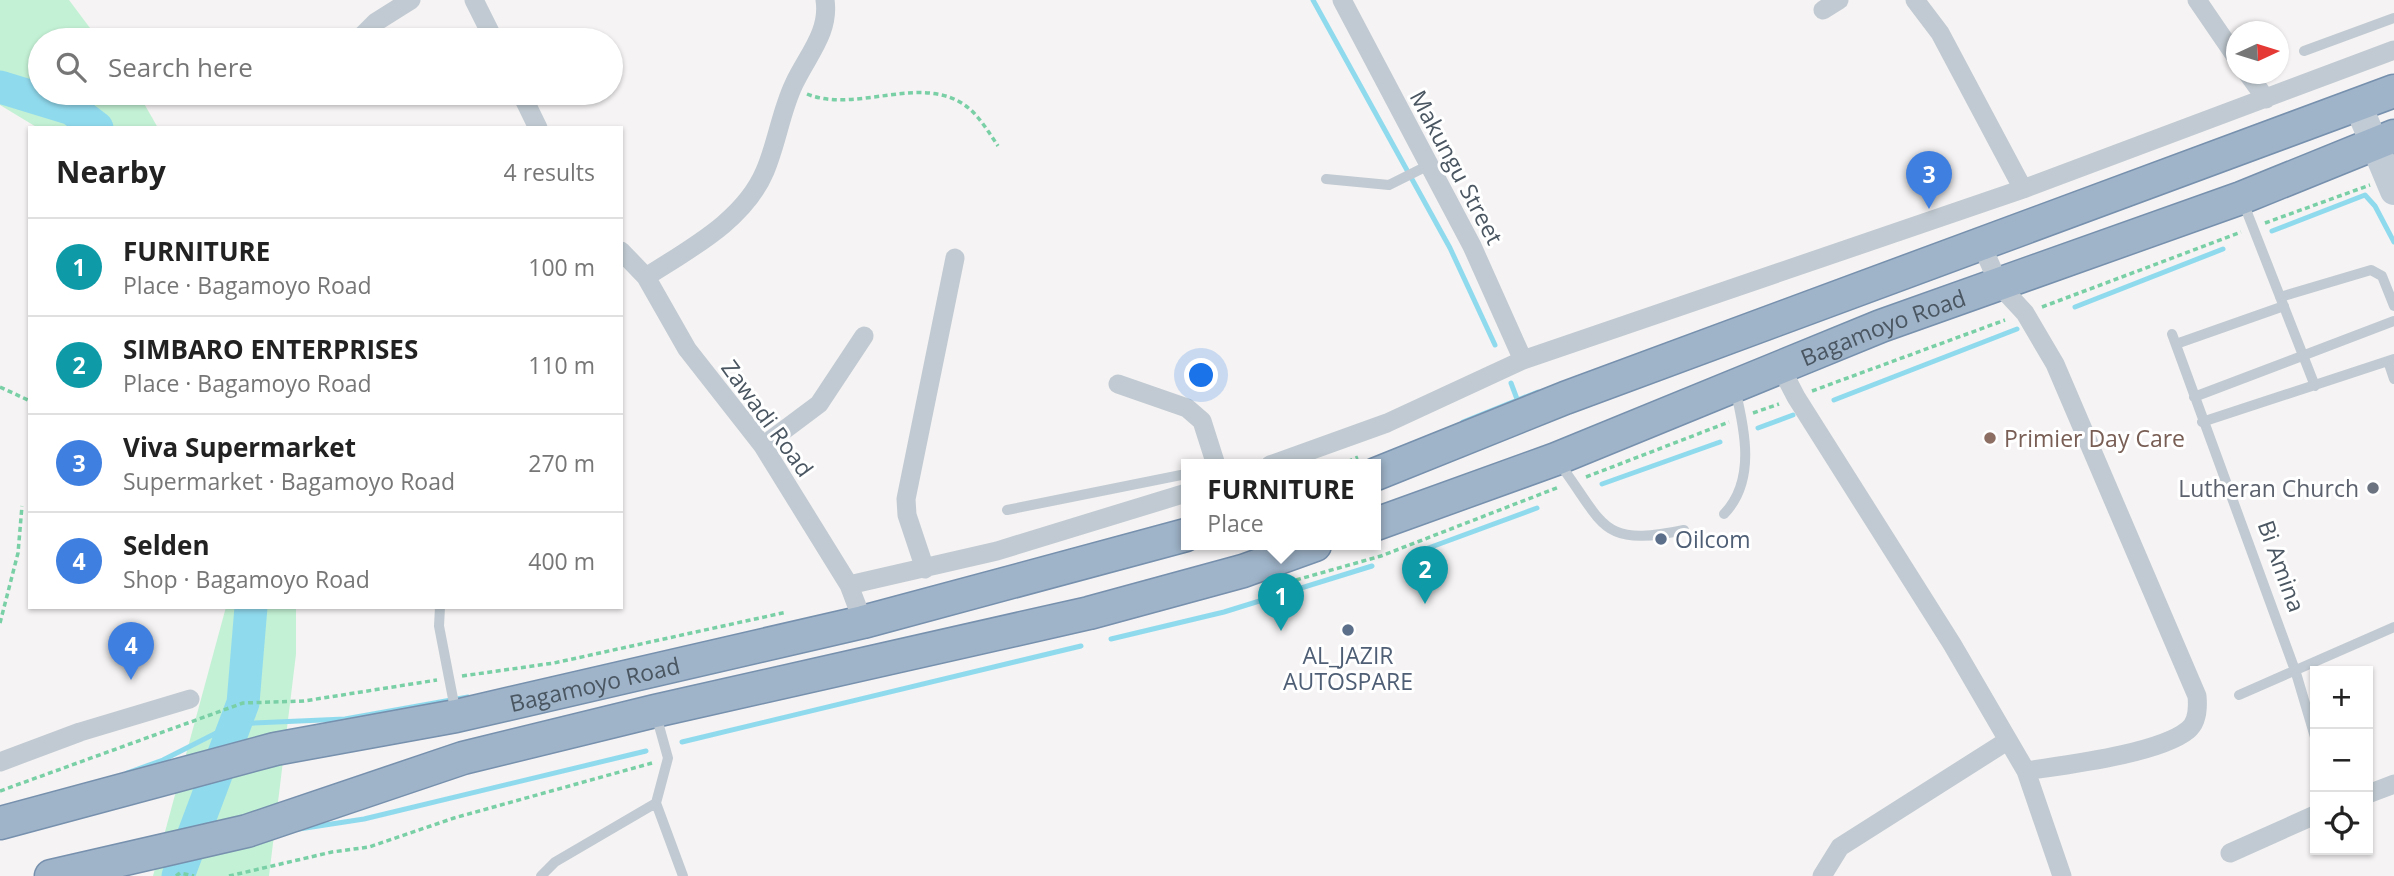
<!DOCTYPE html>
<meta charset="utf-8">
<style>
:root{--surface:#fff;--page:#f2f2f2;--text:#222;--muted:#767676;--line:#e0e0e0;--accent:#0b8043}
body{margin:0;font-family:"Open Sans",sans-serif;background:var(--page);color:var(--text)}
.controls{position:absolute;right:21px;bottom:21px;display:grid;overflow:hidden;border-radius:0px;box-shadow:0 2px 5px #0004}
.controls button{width:63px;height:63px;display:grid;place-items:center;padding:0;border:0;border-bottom:2px solid var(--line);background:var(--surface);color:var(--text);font:35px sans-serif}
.compass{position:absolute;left:2226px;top:21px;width:63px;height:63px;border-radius:50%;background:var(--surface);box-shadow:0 2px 5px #0004;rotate:86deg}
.you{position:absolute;left:1202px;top:376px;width:24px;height:24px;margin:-18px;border:5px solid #fff;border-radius:50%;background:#1a73e8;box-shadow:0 0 0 10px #1a73e833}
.badge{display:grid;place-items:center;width:46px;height:46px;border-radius:50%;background:var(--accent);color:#fff;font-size:23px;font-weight:700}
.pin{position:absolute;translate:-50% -58px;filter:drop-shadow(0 2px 4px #0008)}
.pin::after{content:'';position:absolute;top:37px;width:24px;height:21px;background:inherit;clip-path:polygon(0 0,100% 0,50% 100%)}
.popup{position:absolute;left:1181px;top:459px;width:200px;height:91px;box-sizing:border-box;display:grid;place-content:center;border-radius:0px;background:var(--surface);filter:drop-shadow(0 2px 5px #0005);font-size:23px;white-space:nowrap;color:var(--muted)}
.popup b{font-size:26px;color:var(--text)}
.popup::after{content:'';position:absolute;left:50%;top:100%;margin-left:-14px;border:14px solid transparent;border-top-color:var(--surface)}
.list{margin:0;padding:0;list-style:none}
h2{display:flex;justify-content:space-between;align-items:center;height:91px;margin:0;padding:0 28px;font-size:30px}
h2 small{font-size:23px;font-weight:400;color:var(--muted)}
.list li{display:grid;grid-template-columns:46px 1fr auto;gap:21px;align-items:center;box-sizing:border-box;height:98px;padding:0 28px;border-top:2px solid var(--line)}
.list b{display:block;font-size:26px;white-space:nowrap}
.list p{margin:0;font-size:23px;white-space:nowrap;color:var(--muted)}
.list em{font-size:23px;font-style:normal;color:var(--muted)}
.icon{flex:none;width:38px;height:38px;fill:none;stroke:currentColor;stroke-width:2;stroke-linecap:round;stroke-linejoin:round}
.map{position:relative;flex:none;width:2394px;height:876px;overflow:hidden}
.search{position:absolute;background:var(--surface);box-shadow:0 2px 5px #0004;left:28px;top:28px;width:595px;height:77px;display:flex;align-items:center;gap:18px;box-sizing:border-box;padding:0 24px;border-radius:38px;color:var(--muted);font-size:26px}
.panel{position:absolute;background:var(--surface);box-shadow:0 2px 5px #0004;left:28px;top:126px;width:595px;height:483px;border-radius:0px}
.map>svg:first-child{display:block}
.green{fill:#c3f1d5}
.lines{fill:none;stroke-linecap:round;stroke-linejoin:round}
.stream{stroke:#90daee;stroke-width:5}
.river{stroke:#90daee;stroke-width:33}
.trunk-casing{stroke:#7690ad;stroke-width:35}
.path{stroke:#7ad0a6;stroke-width:3.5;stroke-dasharray:5 3.5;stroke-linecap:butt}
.service{stroke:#c1cad2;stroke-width:10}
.minor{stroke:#c1cad2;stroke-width:19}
.secondary{stroke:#c1cbd6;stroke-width:28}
.trunk{stroke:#9fb4c9;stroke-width:32}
.education-dot{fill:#8d6e63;stroke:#fff;stroke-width:2.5}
.worship-dot{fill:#6b7280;stroke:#fff;stroke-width:2.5}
.service-dot{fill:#5c6f8a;stroke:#fff;stroke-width:2.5}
.labels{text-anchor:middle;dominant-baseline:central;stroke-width:6;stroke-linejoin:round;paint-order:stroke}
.street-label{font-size:23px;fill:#4a5661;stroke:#fff}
.education-label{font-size:23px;fill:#785e54;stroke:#fff;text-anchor:start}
.worship-label{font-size:23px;fill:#5b616d;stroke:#fff;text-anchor:end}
.service-label{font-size:23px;fill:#4e5e75;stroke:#fff;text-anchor:start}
</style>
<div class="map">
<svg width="2394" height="876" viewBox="0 0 2394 876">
<rect width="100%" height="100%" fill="#f5f3f3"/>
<path class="green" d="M 0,0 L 69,0 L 99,40 L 40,40 L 40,93 L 138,93 L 158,128 L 38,128 L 0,105 Z
M 226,607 L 296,607 L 296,654 L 269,876 L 153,876 Z"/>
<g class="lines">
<path class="stream" d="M 1313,0 L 1450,248 L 1495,345
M 2272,231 L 2365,195 L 2375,206 L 2394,242
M 2075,307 L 2223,249
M 1511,383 L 1517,399
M 1834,400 L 2017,329
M 1463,422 L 1538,392
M 1758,428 L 1793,415
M 1602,484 L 1720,442
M 1423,550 L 1537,508
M 1111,639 L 1224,612 L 1372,566
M 682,742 L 1081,646
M 127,773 L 163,760 L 234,724 L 345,719 L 468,697
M 299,829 L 364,819 L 646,751"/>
<path class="river" d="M 0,87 L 72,109 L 97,128
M 178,876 L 243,703 L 251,607"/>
<g class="trunk-casing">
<g id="trunk">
<path d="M 1376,474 L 1565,398 L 2394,91"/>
<path id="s1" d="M 1376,524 L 1556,459 L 1881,326 L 2241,198 L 2394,136"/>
<path id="s2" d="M 0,823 L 275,749 L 456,716 L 863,622 L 1186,535"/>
<path d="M 51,876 L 247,831 L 463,758 L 655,711 L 1089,613 L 1243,571 L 1315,545"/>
</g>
</g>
<path class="path" d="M 807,94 C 859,115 927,69 972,111 C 982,121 990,134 998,146
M 2265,223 L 2370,185
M 2042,307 L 2241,232
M 0,387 L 30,401
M 1812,391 L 2005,320
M 1753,413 L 1779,404
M 1340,465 L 1358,457
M 1586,477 L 1729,422
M 1296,580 L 1381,556 L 1559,487
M 0,623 L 18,553 L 22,506
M 462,676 L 554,663 L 787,612
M 0,791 L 243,703 L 304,701 L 437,680
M 176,876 L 180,873 L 194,876
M 229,876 L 332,852 L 369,847 L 454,818 L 652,763"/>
<path class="service" d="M 2304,51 L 2394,18
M 1326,179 L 1389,185 L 1427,166
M 2243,202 L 2315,386
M 2280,297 L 2371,270 L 2382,276 L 2394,306
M 2172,334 L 2296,673 L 2315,737
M 2176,344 L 2284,306
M 2388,361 L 2394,379
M 2194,397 L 2394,321
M 2202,422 L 2394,359
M 1559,463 C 1605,524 1599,548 1684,530
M 1007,510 L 1186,474
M 1724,514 C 1756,481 1745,430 1735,389
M 440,607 L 439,626 L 456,714
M 2239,695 L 2394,627
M 656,715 L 668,758 L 656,803 L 683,876
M 541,876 L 555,862 L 656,803"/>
<path class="minor" d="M 474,0 L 494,40
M 1342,0 L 1472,246 L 1523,360
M 1915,0 L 1940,33 L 2023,189
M 2197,0 L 2236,57
M 1823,10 L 1839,0
M 358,40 L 376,22 L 411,0
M 2248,74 L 2266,99
M 521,93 L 538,128
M 1981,244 L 2000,286 L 2025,313 L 2055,364 L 2197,696 C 2198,707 2198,722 2188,730 C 2159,754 2064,765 2026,771
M 621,251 L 646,277 L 687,349 L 763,446 L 849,585 L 863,622
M 646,277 C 689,249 744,221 765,171 C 777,143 781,111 794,84 C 807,56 830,32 825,0
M 1780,366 L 1796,397 L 1952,644 L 2026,771 L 2062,876
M 1118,384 L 1187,408 L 1202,421 L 1216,465
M 763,446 L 819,404 L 864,336
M 1270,465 L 1387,423 L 1523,360 L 2023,189 L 2394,50
M 925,569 L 907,515 L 906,499 L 955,258
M 849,585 L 997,551 L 1186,493
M 0,762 L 80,732 L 190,699
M 2368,794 L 2394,784
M 2230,853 L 2315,815
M 1822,876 L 1840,847 L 2007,741"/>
<path class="secondary" d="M 2358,105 L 2394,191"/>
<use href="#trunk" class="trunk"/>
</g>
<circle class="education-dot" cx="1990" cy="438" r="7"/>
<circle class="worship-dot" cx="2373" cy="488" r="7"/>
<g class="service-dot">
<circle cx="1661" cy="539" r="7"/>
<circle cx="1348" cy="630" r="7"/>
</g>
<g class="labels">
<g class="street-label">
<text transform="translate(1457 167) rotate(62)">Makungu Street</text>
<text stroke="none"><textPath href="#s1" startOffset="544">Bagamoyo Road</textPath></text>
<text transform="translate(768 418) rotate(54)">Zawadi Road</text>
<text transform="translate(2282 566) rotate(70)">Bi Amina</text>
<text stroke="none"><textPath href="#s2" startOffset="611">Bagamoyo Road</textPath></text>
</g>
<g class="education-label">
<text x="2004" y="438">Primier Day Care</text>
</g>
<g class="worship-label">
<text x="2359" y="488">Lutheran Church</text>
</g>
<g class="service-label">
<text x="1675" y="539">Oilcom</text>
<text x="1348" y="655" text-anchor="middle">AL_JAZIR<tspan x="1348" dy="26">AUTOSPARE</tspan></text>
</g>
</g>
</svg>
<div class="controls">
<button>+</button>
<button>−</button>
<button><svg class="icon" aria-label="locate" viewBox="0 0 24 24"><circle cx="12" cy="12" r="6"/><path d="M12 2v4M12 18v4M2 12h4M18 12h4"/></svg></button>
</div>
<svg class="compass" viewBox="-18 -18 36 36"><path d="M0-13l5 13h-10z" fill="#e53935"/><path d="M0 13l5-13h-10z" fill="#767676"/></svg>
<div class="you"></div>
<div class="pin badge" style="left:1281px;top:631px;background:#0f9aa8">1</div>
<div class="popup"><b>FURNITURE</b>Place</div>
<div class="pin badge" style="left:1425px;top:604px;background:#0f9aa8">2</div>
<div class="pin badge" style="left:1929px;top:209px;background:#3f7fe0">3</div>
<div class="pin badge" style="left:131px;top:680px;background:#3f7fe0">4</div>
<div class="search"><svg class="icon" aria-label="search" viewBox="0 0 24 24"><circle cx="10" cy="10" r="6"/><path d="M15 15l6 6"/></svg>Search here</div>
<section class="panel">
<h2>Nearby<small>4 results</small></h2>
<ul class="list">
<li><span class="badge" style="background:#0f9aa8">1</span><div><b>FURNITURE</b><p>Place · Bagamoyo Road</p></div><em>100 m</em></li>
<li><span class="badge" style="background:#0f9aa8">2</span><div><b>SIMBARO ENTERPRISES</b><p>Place · Bagamoyo Road</p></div><em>110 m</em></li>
<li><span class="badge" style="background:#3f7fe0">3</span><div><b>Viva Supermarket</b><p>Supermarket · Bagamoyo Road</p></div><em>270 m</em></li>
<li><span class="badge" style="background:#3f7fe0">4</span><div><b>Selden</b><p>Shop · Bagamoyo Road</p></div><em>400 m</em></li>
</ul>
</section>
</div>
